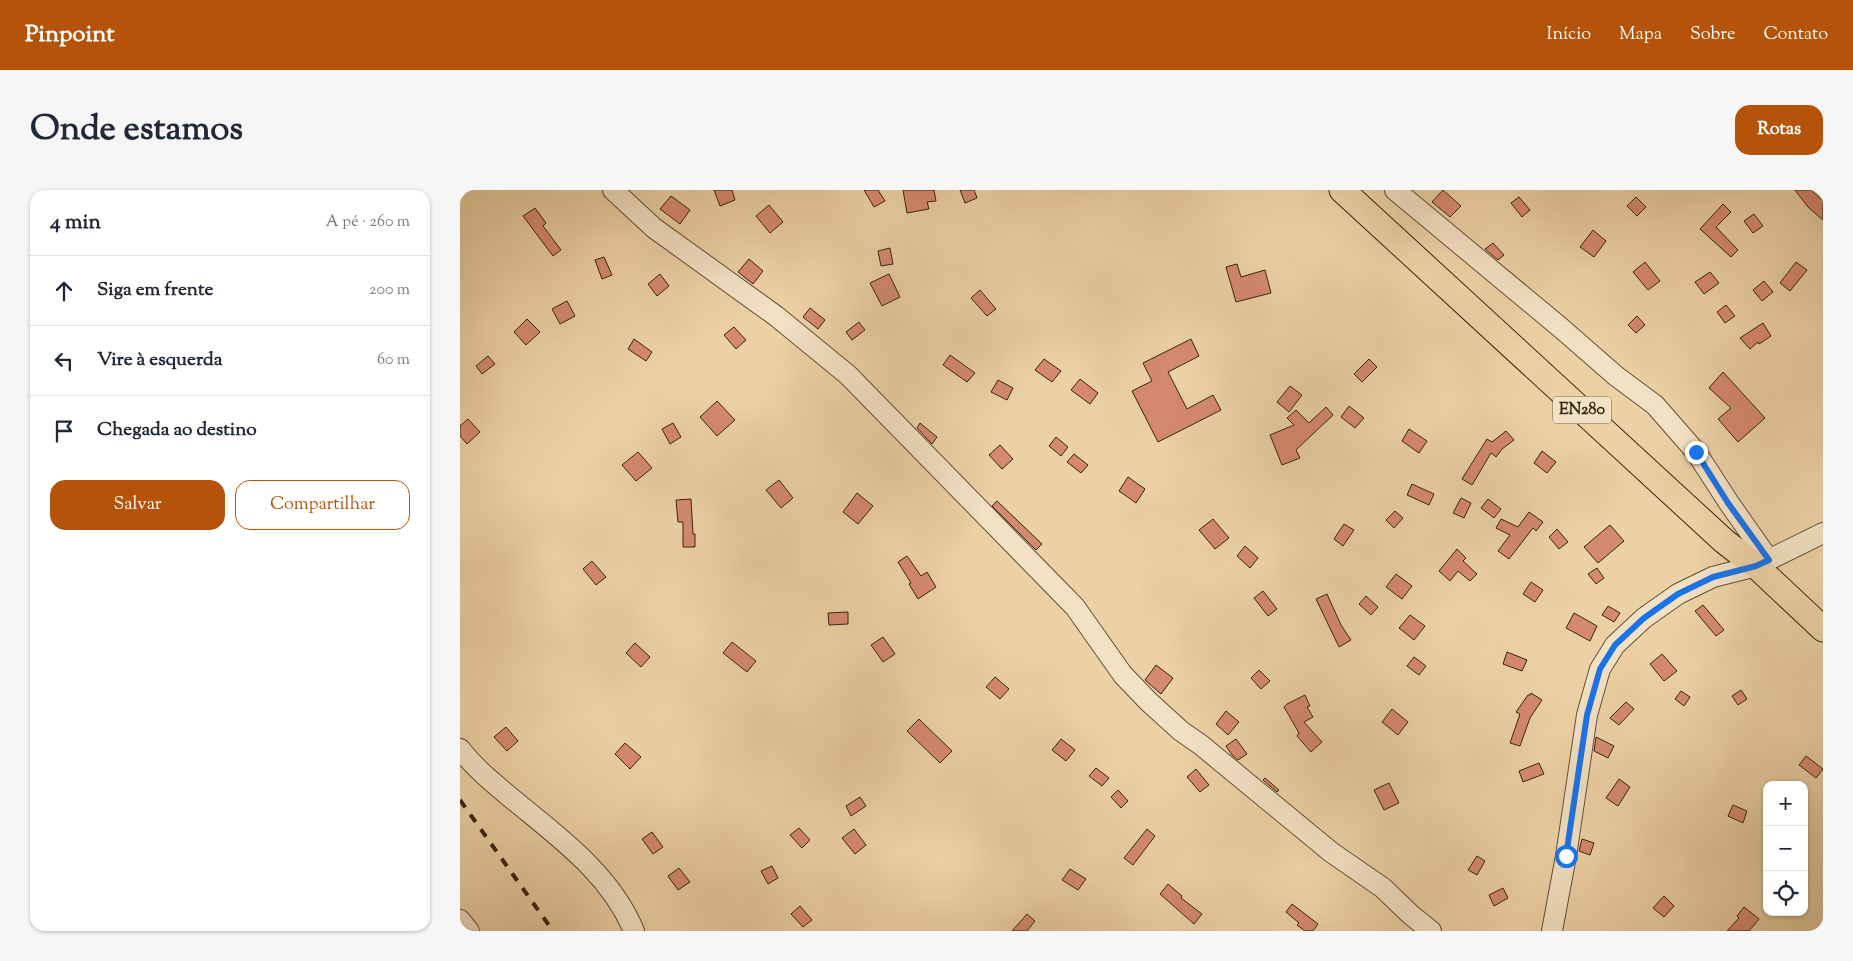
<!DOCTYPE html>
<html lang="pt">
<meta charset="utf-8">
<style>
:root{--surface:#fff;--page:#f6f6f7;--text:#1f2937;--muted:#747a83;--line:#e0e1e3;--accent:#b45309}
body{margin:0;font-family:"Sorts Mill Goudy",serif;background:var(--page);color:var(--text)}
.controls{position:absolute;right:15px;bottom:15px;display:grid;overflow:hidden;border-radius:10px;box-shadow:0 1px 4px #0004}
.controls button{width:45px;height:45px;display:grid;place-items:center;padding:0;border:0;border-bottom:1px solid var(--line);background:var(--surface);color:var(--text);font:25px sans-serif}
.stop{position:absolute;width:15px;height:15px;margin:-11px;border:4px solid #1a73e8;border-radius:50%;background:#fff}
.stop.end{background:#1a73e8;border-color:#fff;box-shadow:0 1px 5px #0008}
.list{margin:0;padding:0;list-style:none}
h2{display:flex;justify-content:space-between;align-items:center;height:65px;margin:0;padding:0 20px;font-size:21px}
h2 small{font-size:16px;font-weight:400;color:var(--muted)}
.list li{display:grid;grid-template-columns:32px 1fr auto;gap:15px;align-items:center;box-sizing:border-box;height:70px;padding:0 20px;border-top:1px solid var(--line)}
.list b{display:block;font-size:19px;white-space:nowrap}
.list em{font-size:16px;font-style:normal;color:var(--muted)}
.actions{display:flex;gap:10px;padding:15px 20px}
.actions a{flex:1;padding:11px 0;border:1px solid var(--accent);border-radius:15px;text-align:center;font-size:18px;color:var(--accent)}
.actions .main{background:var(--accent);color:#fff}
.icon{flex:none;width:28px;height:28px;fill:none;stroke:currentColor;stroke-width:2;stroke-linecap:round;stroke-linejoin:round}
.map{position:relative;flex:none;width:1363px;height:741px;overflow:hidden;border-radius:15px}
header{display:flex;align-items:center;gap:30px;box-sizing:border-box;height:70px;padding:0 25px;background:var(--accent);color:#fff}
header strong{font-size:24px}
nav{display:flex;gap:28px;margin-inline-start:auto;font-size:18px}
.intro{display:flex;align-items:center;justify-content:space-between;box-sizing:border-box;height:120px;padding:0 30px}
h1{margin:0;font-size:35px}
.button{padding:12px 22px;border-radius:15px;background:var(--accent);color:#fff;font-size:18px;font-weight:700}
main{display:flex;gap:30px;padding:0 30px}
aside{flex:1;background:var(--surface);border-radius:15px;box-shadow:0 1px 4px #0004}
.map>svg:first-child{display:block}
.building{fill:#d5896f;stroke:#372411}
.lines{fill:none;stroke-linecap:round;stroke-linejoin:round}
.minor-casing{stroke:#644f36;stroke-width:22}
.major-casing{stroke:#372411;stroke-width:27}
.minor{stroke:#f3e1c4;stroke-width:20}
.major{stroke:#ecd1a5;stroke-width:25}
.rail{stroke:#372411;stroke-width:4;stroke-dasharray:9 9;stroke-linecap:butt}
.route{stroke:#1a73e8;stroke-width:6}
.labels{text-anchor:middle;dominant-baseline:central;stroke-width:4;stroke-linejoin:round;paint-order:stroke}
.shield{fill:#f3e1c4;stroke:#6f5d47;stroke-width:1}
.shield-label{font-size:16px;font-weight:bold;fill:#372411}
</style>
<header>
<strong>Pinpoint</strong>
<nav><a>Início</a><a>Mapa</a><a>Sobre</a><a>Contato</a></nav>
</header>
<div class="intro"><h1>Onde estamos</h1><a class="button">Rotas</a></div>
<main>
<aside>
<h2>4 min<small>A pé · 260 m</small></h2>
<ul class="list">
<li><svg class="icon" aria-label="ahead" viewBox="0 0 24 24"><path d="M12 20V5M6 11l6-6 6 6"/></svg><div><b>Siga em frente</b></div><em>200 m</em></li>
<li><svg class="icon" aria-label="left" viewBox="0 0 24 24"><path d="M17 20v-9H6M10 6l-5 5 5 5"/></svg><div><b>Vire à esquerda</b></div><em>60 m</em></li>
<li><svg class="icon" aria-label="arrive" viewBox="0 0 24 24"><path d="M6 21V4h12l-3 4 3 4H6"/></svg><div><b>Chegada ao destino</b></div></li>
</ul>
<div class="actions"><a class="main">Salvar</a><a>Compartilhar</a></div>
</aside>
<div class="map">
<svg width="1363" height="741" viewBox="0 0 1363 741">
<rect width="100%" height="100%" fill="#ecd1a5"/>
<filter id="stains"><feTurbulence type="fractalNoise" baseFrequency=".004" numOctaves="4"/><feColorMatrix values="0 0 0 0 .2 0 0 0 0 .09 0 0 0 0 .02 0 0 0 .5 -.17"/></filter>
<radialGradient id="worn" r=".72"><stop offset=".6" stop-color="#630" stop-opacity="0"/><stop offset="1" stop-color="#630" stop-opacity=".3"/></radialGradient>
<path class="building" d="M 254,0 L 272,0 L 275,10 L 260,16 Z
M 404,0 L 418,0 L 425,11 L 414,17 Z
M 443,0 L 474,0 L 476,11 L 467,12 L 469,19 L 447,23 Z
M 500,0 L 514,0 L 517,8 L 505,13 Z
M 983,0 L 1001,16 L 990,27 L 972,12 Z
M 1335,0 L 1351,0 L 1363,11 L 1363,30 L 1348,17 Z
M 211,6 L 230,20 L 220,34 L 200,19 Z
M 1059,7 L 1070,20 L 1062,27 L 1051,13 Z
M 1176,7 L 1186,17 L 1177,26 L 1167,16 Z
M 1263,14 L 1271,22 L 1256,37 L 1278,60 L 1271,67 L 1240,39 Z
M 309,15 L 323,32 L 310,43 L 296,26 Z
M 75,18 L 86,33 L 83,36 L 101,60 L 93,66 L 63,26 Z
M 1294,24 L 1303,36 L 1293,43 L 1284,31 Z
M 1133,40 L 1146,51 L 1134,67 L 1120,57 Z
M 1033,53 L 1044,65 L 1038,70 L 1025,59 Z
M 430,58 L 433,74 L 421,76 L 418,61 Z
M 144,67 L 152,85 L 142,89 L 135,70 Z
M 289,69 L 303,81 L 293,94 L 278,82 Z
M 1185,72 L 1200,91 L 1188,100 L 1173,82 Z
M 1336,72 L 1347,80 L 1330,101 L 1320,93 Z
M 777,74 L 781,87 L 805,80 L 811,103 L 776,112 L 766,77 Z
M 1250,82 L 1259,93 L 1244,104 L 1235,92 Z
M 200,84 L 209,96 L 197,106 L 188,94 Z
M 429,84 L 440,107 L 422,116 L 410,93 Z
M 1304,91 L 1313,102 L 1302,111 L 1293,100 Z
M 520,100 L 536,119 L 527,126 L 511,108 Z
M 107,111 L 115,126 L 100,134 L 92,119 Z
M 1266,115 L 1275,126 L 1265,133 L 1257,122 Z
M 350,118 L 365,130 L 358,139 L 343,127 Z
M 1177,126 L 1185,135 L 1176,143 L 1168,135 Z
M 67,129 L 80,142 L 66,155 L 54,142 Z
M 399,132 L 405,140 L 392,150 L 386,142 Z
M 1303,133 L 1311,146 L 1299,154 L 1298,152 L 1290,159 L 1280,148 Z
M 274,137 L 286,150 L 276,159 L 264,145 Z
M 174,149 L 192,162 L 186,171 L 168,159 Z
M 731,149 L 739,166 L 708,182 L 727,219 L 753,205 L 761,220 L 698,252 L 672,201 L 692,191 L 683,173 Z
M 490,165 L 515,183 L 507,192 L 483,175 Z
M 28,166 L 35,174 L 22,184 L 16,176 Z
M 584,169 L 601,181 L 592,192 L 575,180 Z
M 909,169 L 917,177 L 902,192 L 894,184 Z
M 1263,182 L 1305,228 L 1278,252 L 1258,229 L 1271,218 L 1249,198 Z
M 620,189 L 638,203 L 630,214 L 611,200 Z
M 538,190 L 553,198 L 547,210 L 531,202 Z
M 830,196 L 842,205 L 829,222 L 817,212 Z
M 257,211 L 275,230 L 257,246 L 240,227 Z
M 889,216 L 904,228 L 895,238 L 881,227 Z
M 866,217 L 873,225 L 836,260 L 840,268 L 822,275 L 810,245 L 834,235 L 827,228 L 836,220 L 849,233 Z
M 8,229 L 20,242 L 7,254 L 0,246 L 0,236 Z
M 213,233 L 221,247 L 210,254 L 202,239 Z
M 460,233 L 477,247 L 472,254 L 457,238 Z
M 949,239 L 967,251 L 959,263 L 942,251 Z
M 1046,241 L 1054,250 L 1042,259 L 1036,267 L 1031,263 L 1012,295 L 1002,289 L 1027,249 L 1032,252 Z
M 596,247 L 608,257 L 601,266 L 589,256 Z
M 540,255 L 553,269 L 542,279 L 529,265 Z
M 1082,261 L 1096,272 L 1087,283 L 1074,273 Z
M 178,262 L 192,278 L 176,291 L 162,275 Z
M 614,264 L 628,275 L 621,283 L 607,272 Z
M 668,287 L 685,299 L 676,313 L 659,301 Z
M 319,290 L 333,308 L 321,318 L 306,300 Z
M 952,294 L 974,304 L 969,315 L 947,305 Z
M 397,303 L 413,316 L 398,334 L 383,322 Z
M 1001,308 L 1011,313 L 1004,328 L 993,323 Z
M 231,309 L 233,344 L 235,344 L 235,357 L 223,357 L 223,332 L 218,332 L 216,310 Z
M 1028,309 L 1041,319 L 1034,328 L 1021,318 Z
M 537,311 L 582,354 L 576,360 L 532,316 Z
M 935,321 L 943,328 L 934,338 L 926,330 Z
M 1069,322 L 1083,332 L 1076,341 L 1073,338 L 1049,369 L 1038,361 L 1050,345 L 1036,338 L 1041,329 L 1058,337 Z
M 753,329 L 769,348 L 755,359 L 739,340 Z
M 884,334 L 894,340 L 883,356 L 874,349 Z
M 1150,335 L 1164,351 L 1138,373 L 1124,357 Z
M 1097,339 L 1108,352 L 1099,359 L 1089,347 Z
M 785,356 L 798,368 L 790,378 L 777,366 Z
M 997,359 L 1006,368 L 1003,371 L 1017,384 L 1010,391 L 998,381 L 990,391 L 979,381 Z
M 447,366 L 461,386 L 467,382 L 476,397 L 458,409 L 449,394 L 451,393 L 438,372 Z
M 132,371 L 146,387 L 136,395 L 123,379 Z
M 1137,378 L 1144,388 L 1136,394 L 1128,384 Z
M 936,384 L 952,396 L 942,409 L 926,397 Z
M 1071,392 L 1083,400 L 1075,412 L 1063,404 Z
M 803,401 L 817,419 L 808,426 L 794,408 Z
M 867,404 L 881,435 L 891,450 L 879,457 L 856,409 Z
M 906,406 L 918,417 L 911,425 L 899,414 Z
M 1243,415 L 1264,440 L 1256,446 L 1235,421 Z
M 1148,416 L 1160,423 L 1154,432 L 1142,425 Z
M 388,422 L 388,434 L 369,435 L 368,423 Z
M 1114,423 L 1137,436 L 1130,451 L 1106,438 Z
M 950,425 L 965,436 L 954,450 L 939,438 Z
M 423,447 L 435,464 L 423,472 L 411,455 Z
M 272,452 L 296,471 L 287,482 L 263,463 Z
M 175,453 L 190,467 L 181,477 L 166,463 Z
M 1047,462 L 1067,470 L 1062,481 L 1043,474 Z
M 1202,464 L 1217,481 L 1204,491 L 1190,474 Z
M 954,467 L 966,476 L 959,485 L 947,476 Z
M 696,475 L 713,488 L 701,504 L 685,490 Z
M 799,480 L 810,491 L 801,499 L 791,488 Z
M 535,487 L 549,499 L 540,509 L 526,497 Z
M 1281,500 L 1287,509 L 1278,515 L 1272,506 Z
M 1221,501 L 1230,507 L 1224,516 L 1215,509 Z
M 1071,503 L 1082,510 L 1070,528 L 1060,556 L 1050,553 L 1060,524 L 1056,522 L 1068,505 L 1070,505 Z
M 845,505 L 850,516 L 847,517 L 853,527 L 844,532 L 862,552 L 851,562 L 837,546 L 839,543 L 824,517 L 827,514 Z
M 1166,512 L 1174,519 L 1159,535 L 1150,528 Z
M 932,519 L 948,532 L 938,545 L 922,532 Z
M 766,521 L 779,532 L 768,545 L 756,534 Z
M 459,529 L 492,561 L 480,573 L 447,541 Z
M 46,537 L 58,551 L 47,561 L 34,547 Z
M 1136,547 L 1154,556 L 1148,568 L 1134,561 Z
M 601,549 L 615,560 L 606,571 L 592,560 Z
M 776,549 L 787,564 L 778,570 L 772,565 L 766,556 Z
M 165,553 L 181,567 L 170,579 L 155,564 Z
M 1346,566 L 1363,579 L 1356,588 L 1339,575 Z
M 1079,573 L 1084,584 L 1063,592 L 1059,581 Z
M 636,578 L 649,588 L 642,596 L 629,586 Z
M 736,579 L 749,595 L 740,602 L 727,587 Z
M 805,588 L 819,600 L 817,602 L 803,590 Z
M 1159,589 L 1170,597 L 1158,616 L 1146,608 Z
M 929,593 L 939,613 L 924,620 L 914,600 Z
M 658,600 L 668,611 L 661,618 L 651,607 Z
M 400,607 L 406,616 L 391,626 L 386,616 Z
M 1273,615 L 1287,621 L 1283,633 L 1268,626 Z
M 339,638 L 350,650 L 342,658 L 330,645 Z
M 394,639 L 406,655 L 395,664 L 382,648 Z
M 687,639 L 695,646 L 673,675 L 664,668 Z
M 192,642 L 203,657 L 193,664 L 182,649 Z
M 1122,649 L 1134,653 L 1130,665 L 1119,661 Z
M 1017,666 L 1025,671 L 1017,685 L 1008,680 Z
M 312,676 L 318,688 L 308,694 L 301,681 Z
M 219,678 L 230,692 L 218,700 L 208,686 Z
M 610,679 L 626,689 L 618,700 L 602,690 Z
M 708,694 L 722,706 L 721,708 L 742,724 L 734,734 L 700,704 Z
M 1043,698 L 1048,708 L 1034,716 L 1029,705 Z
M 1204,706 L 1214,716 L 1204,727 L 1193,718 Z
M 832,714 L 858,734 L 853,741 L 845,741 L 837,735 L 839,733 L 826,722 Z
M 340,716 L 352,730 L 343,737 L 331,724 Z
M 1284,717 L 1299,729 L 1289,741 L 1267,741 L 1279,728 L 1277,726 Z
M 567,724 L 575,731 L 567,741 L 552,741 Z"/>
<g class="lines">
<g class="minor-casing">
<path id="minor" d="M 153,0 L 194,38 L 316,126 L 388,185 L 615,417 L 663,485 L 689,512 L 721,541 L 741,555 L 871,662 L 923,698 L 950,724 L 971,741
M 935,0 L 1101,138 L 1156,186 L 1195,215 L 1236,262 L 1269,313 L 1309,370
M 0,559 C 14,577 32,592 50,607 C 97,646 150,683 174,741
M 0,730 L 9,741
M 1092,741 L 1106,666 L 1127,525 L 1140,479 L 1155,455 L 1184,428 L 1218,404 L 1253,387 L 1296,376 L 1363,343"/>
</g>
<g class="major-casing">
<path id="major" d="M 882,0 L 1264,351 L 1296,376 L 1363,439"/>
</g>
<use href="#minor" class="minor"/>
<use href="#major" class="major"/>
<path class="rail" d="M 0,610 L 93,741"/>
</g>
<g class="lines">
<path class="route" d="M 1106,666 L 1127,525 L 1140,479 L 1155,455 L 1184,428 L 1218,404 L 1253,387 L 1296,376 L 1309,370 L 1268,313 L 1236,262"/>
</g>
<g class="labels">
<rect class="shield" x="1093" y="206.5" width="58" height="27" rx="4"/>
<g class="shield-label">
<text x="1122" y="220">EN280</text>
</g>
</g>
<rect width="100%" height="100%" filter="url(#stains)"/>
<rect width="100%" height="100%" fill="url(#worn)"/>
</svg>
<div class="controls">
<button>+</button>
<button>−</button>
<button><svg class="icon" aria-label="locate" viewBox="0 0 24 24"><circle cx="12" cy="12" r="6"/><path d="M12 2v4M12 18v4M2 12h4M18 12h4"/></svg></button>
</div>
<div class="stop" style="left:1106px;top:666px"></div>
<div class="stop end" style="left:1236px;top:262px"></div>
</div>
</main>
